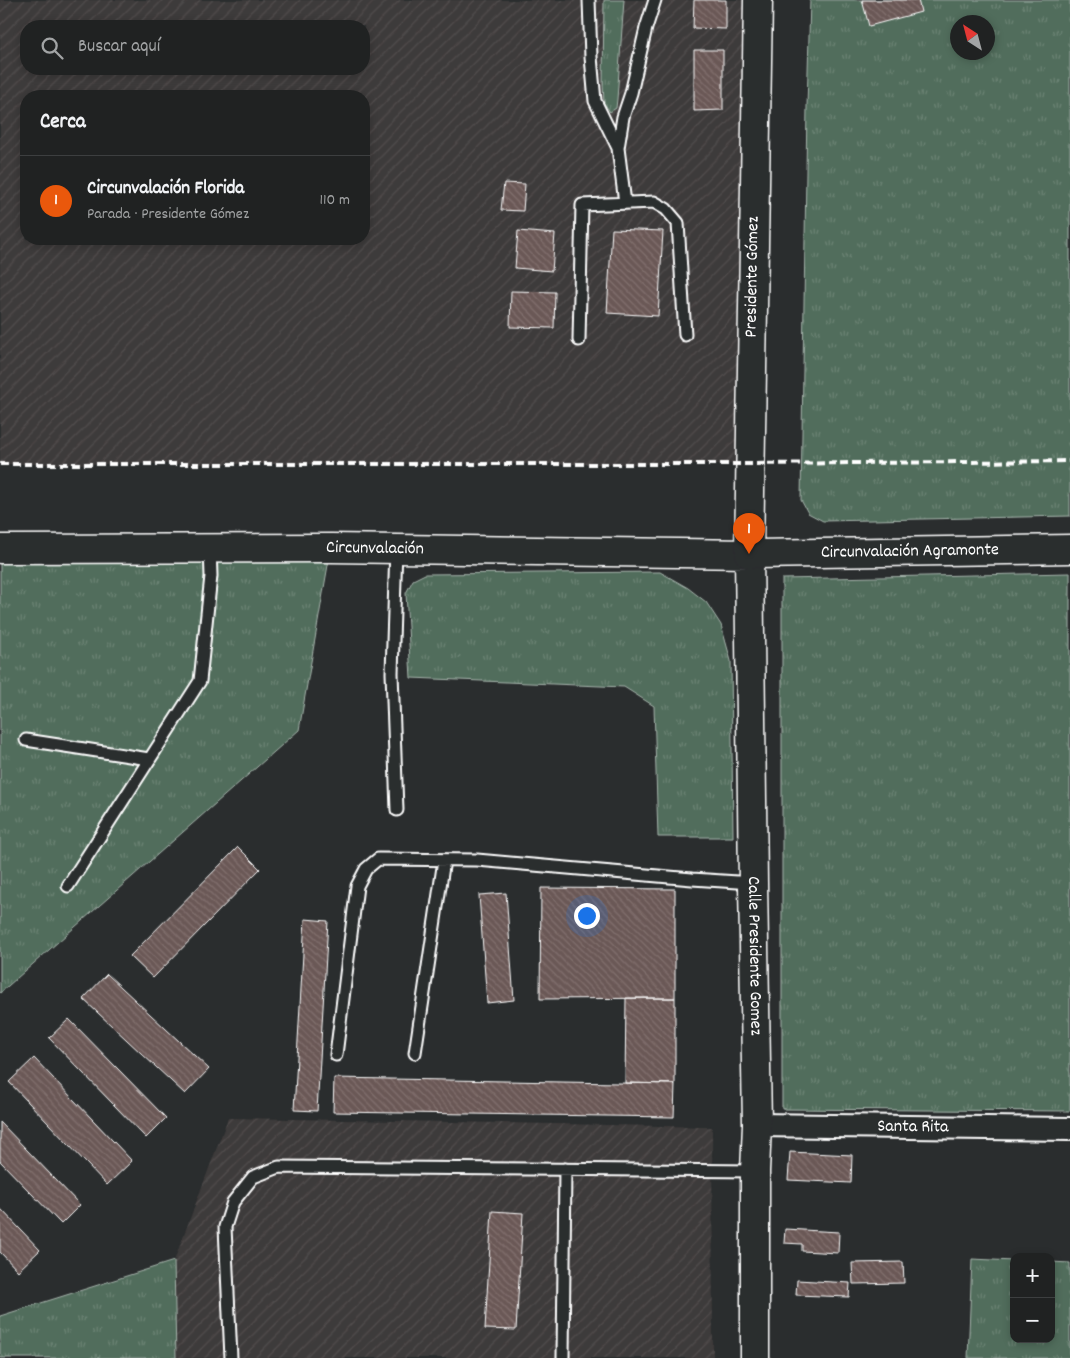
<!DOCTYPE html>
<html lang="es">
<meta charset="utf-8">
<style>
:root{--surface:#202222;--page:#2d2f2f;--text:#f1f3f6;--muted:#a2a4a5;--line:#3d3f40;--accent:#ea580c}
body{margin:0;font-family:Dekko,sans-serif;background:var(--page);color:var(--text)}
.controls{position:absolute;right:15px;bottom:15px;display:grid;overflow:hidden;border-radius:10px;box-shadow:0 2px 8px #0003}
.controls button{width:45px;height:45px;display:grid;place-items:center;padding:0;border:0;border-bottom:1px solid var(--line);background:var(--surface);color:var(--text);font:25px sans-serif}
.compass{position:absolute;left:950px;top:15px;width:45px;height:45px;border-radius:50%;background:var(--surface);box-shadow:0 2px 8px #0003;rotate:324deg}
.you{position:absolute;left:586px;top:915px;width:18px;height:18px;margin:-12px;border:4px solid #fff;border-radius:50%;background:#1a73e8;box-shadow:0 0 0 8px #1a73e833}
.badge{display:grid;place-items:center;width:32px;height:32px;border-radius:50%;background:var(--accent);color:#fff;font-size:16px;font-weight:700}
.pin{position:absolute;translate:-50% -41px;filter:drop-shadow(0 1px 2px #0008)}
.pin::after{content:'';position:absolute;top:26px;width:18px;height:15px;background:inherit;clip-path:polygon(0 0,100% 0,50% 100%)}
.list{margin:0;padding:0;list-style:none}
h2{display:flex;justify-content:space-between;align-items:center;height:65px;margin:0;padding:0 20px;font-size:21px}
h2 small{font-size:16px;font-weight:400;color:var(--muted)}
.list li{display:grid;grid-template-columns:32px 1fr auto;gap:15px;align-items:center;box-sizing:border-box;height:90px;padding:0 20px;border-top:1px solid var(--line)}
.list b{display:block;font-size:19px;white-space:nowrap}
.list p{margin:0;font-size:16px;white-space:nowrap;color:var(--muted)}
.list em{font-size:16px;font-style:normal;color:var(--muted)}
.icon{flex:none;width:28px;height:28px;fill:none;stroke:currentColor;stroke-width:2;stroke-linecap:round;stroke-linejoin:round}
.map{position:relative;flex:none;width:1070px;height:1358px;overflow:hidden}
.search{position:absolute;background:var(--surface);box-shadow:0 2px 8px #0003;left:20px;top:20px;width:350px;height:55px;display:flex;align-items:center;gap:12px;box-sizing:border-box;padding:0 18px;border-radius:20px;color:var(--muted);font-size:19px}
.panel{position:absolute;background:var(--surface);box-shadow:0 2px 8px #0003;left:20px;top:90px;width:350px;height:155px;border-radius:20px}
.map>svg:first-child{display:block}
.industrial{fill:url(#industrial-furrows);fill-rule:evenodd}
.grass{fill:url(#grass-tufts);stroke:#a8b6ae;fill-rule:evenodd}
.building{fill:url(#building-back-hatch);stroke:#fff}
.lines{fill:none;stroke-linecap:round;stroke-linejoin:round}
.service-casing{stroke:#fff;stroke-width:15}
.minor-casing{stroke:#fff;stroke-width:26}
.tertiary-casing{stroke:#fff;stroke-width:31}
.secondary-casing{stroke:#fff;stroke-width:31}
.service{stroke:#2a2d2e;stroke-width:11}
.minor{stroke:#2a2d2e;stroke-width:22}
.tertiary{stroke:#2a2d2e;stroke-width:28}
.secondary{stroke:#2a2d2e;stroke-width:28}
.rail{stroke:#fff;stroke-width:4;stroke-dasharray:8 4;stroke-linecap:butt}
.labels{text-anchor:middle;dominant-baseline:central;stroke-width:4;stroke-linejoin:round;paint-order:stroke}
.street-label{font-size:18px;fill:#fff;stroke:#2a2d2e}
</style>
<div class="map">
<svg width="1070" height="1358" viewBox="0 0 1070 1358">
<defs>
<pattern id="industrial-furrows" width="10" height="10" patternUnits="userSpaceOnUse" patternTransform="scale(1.25)"><rect width="10" height="10" fill="#3e3a3a"/><path d="M-1 1l2-2M0 10L10 0M9 11l2-2" fill="none" stroke="#514e4e"/></pattern>
<pattern id="grass-tufts" width="24" height="20" patternUnits="userSpaceOnUse" patternTransform="scale(1.25)"><rect width="24" height="20" fill="#516d5c"/><path d="M3 7l-1-3M5 7V3M7 7l1-3M15 17l-1-3M17 17v-4M19 17l1-3" fill="none" stroke="#6b8374"/></pattern>
<pattern id="building-back-hatch" width="6" height="6" patternUnits="userSpaceOnUse" patternTransform="scale(1.25)"><rect width="6" height="6" fill="#6b5856"/><path d="M-1 5l2 2M0 0l6 6M5-1l2 2" fill="none" stroke="#81716f"/></pattern>
</defs>
<rect width="100%" height="100%" fill="#2a2d2e"/>
<filter id="ink" filterUnits="userSpaceOnUse"><feTurbulence type="fractalNoise" baseFrequency=".02" numOctaves="2"/><feDisplacementMap in="SourceGraphic" scale="10" xChannelSelector="R" yChannelSelector="G"/><feConvolveMatrix kernelMatrix="1 2 1 2 8 2 1 2 1" color-interpolation-filters="sRGB"/></filter>
<g filter="url(#ink)">
<path class="industrial" d="M 0,0 L 758,0 L 750,464 L 0,464 ZM 26,26 L 364,26 L 364,69 L 26,69 ZM 26,96 L 364,96 L 364,239 L 26,239 Z
M 228,1118 L 712,1127 L 713,1358 L 176,1358 L 174,1261 Z"/>
<path class="grass" d="M 604,0 L 624,0 L 617,99 L 616,108 L 610,112 L 604,103 L 603,84 Z
M 810,0 L 1070,0 L 1070,516 L 823,521 L 808,513 L 801,500 L 807,107 ZM 958,22 L 988,22 L 988,52 L 958,52 Z
M 331,548 L 299,730 L 0,993 L 0,550 Z
M 660,572 L 688,588 L 706,602 L 721,625 L 731,661 L 733,837 L 658,837 L 654,706 L 624,687 L 411,678 L 406,593 L 413,580 L 425,574 Z
M 1070,573 L 1070,1111 L 782,1109 L 782,579 Z
M 972,1259 L 1014,1261 L 1014,1339 L 1051,1339 L 1051,1262 L 1070,1263 L 1070,1358 L 968,1358 Z
M 174,1261 L 176,1358 L 0,1358 L 0,1316 Z"/>
<path class="building" d="M 694,0 L 726,0 L 726,29 L 693,28 Z
M 862,0 L 918,0 L 921,12 L 869,26 Z
M 694,50 L 723,50 L 723,110 L 694,111 Z
M 504,183 L 525,184 L 523,211 L 501,210 Z
M 612,229 L 663,231 L 658,316 L 607,313 Z
M 518,231 L 555,234 L 552,271 L 515,268 Z
M 511,291 L 555,292 L 554,328 L 510,327 Z
M 238,847 L 260,869 L 153,978 L 130,956 Z
M 541,888 L 675,889 L 675,998 L 540,999 Z
M 506,893 L 514,1000 L 487,1003 L 479,895 Z
M 305,919 L 328,921 L 317,1111 L 294,1110 Z
M 107,974 L 209,1069 L 185,1094 L 83,999 Z
M 626,998 L 675,998 L 675,1084 L 625,1083 Z
M 69,1019 L 166,1118 L 146,1138 L 49,1038 Z
M 34,1058 L 132,1161 L 107,1185 L 9,1082 Z
M 334,1078 L 675,1084 L 674,1117 L 333,1112 Z
M 0,1122 L 80,1205 L 61,1224 L 0,1161 Z
M 790,1152 L 852,1155 L 851,1183 L 788,1180 Z
M 0,1208 L 40,1250 L 18,1271 L 0,1252 Z
M 492,1211 L 523,1213 L 516,1330 L 485,1329 Z
M 785,1229 L 839,1232 L 838,1253 L 802,1251 L 802,1244 L 784,1243 Z
M 903,1262 L 904,1283 L 853,1284 L 852,1263 Z
M 797,1280 L 850,1283 L 849,1297 L 796,1295 Z"/>
<g class="lines">
<g class="service-casing">
<path id="service" d="M 589,0 L 591,57 L 595,101 L 618,148
M 625,203 L 618,148 L 623,117 L 631,93 L 646,28 L 655,0
M 579,340 L 582,205 L 654,202 L 666,209 L 678,223 L 685,335
M 396,548 L 392,673 L 397,810
M 26,740 L 149,759
M 68,886 L 200,681 L 211,576 L 210,547
M 415,1053 L 444,860
M 336,1055 L 357,886 L 366,869 L 378,859 L 477,860 L 692,879 L 753,883
M 231,1358 L 225,1227 L 233,1202 L 253,1177 L 279,1167 L 755,1171
M 563,1358 L 565,1169"/>
</g>
<g class="minor-casing">
<g id="minor">
<path id="s1" d="M 757,1125 L 1070,1129"/>
</g>
</g>
<g class="tertiary-casing">
<g id="tertiary">
<path id="s2" d="M 0,549 L 331,548 L 749,554 L 753,883 L 757,1125 L 755,1171 L 755,1358"/>
</g>
</g>
<g class="secondary-casing">
<g id="secondary">
<path id="s3" d="M 758,0 L 749,554 L 1070,549"/>
</g>
</g>
<use href="#service" class="service"/>
<use href="#minor" class="minor"/>
<use href="#tertiary" class="tertiary"/>
<use href="#secondary" class="secondary"/>
<path class="rail" d="M 0,464 L 750,464 L 1070,461"/>
</g>
</g>
<g class="labels">
<g class="street-label">
<text transform="translate(753 277) rotate(-89)">Presidente Gómez</text>
<text stroke="none"><textPath href="#s2" startOffset="375">Circunvalación</textPath></text>
<text stroke="none"><textPath href="#s3" startOffset="715">Circunvalación Agramonte</textPath></text>
<text stroke="none"><textPath href="#s2" startOffset="1151">Calle Presidente Gomez</textPath></text>
<text stroke="none"><textPath href="#s1" startOffset="156">Santa Rita</textPath></text>
</g>
</g>
</svg>
<div class="controls">
<button>+</button>
<button>−</button>
</div>
<svg class="compass" viewBox="-18 -18 36 36"><path d="M0-13l5 13h-10z" fill="#e53935"/><path d="M0 13l5-13h-10z" fill="#a2a4a5"/></svg>
<div class="you"></div>
<div class="pin badge" style="left:749px;top:554px">1</div>
<div class="search"><svg class="icon" aria-label="search" viewBox="0 0 24 24"><circle cx="10" cy="10" r="6"/><path d="M15 15l6 6"/></svg>Buscar aquí</div>
<section class="panel">
<h2>Cerca<small></small></h2>
<ul class="list">
<li><span class="badge">1</span><div><b>Circunvalación Florida</b><p>Parada · Presidente Gómez</p></div><em>110 m</em></li>
</ul>
</section>
</div>
